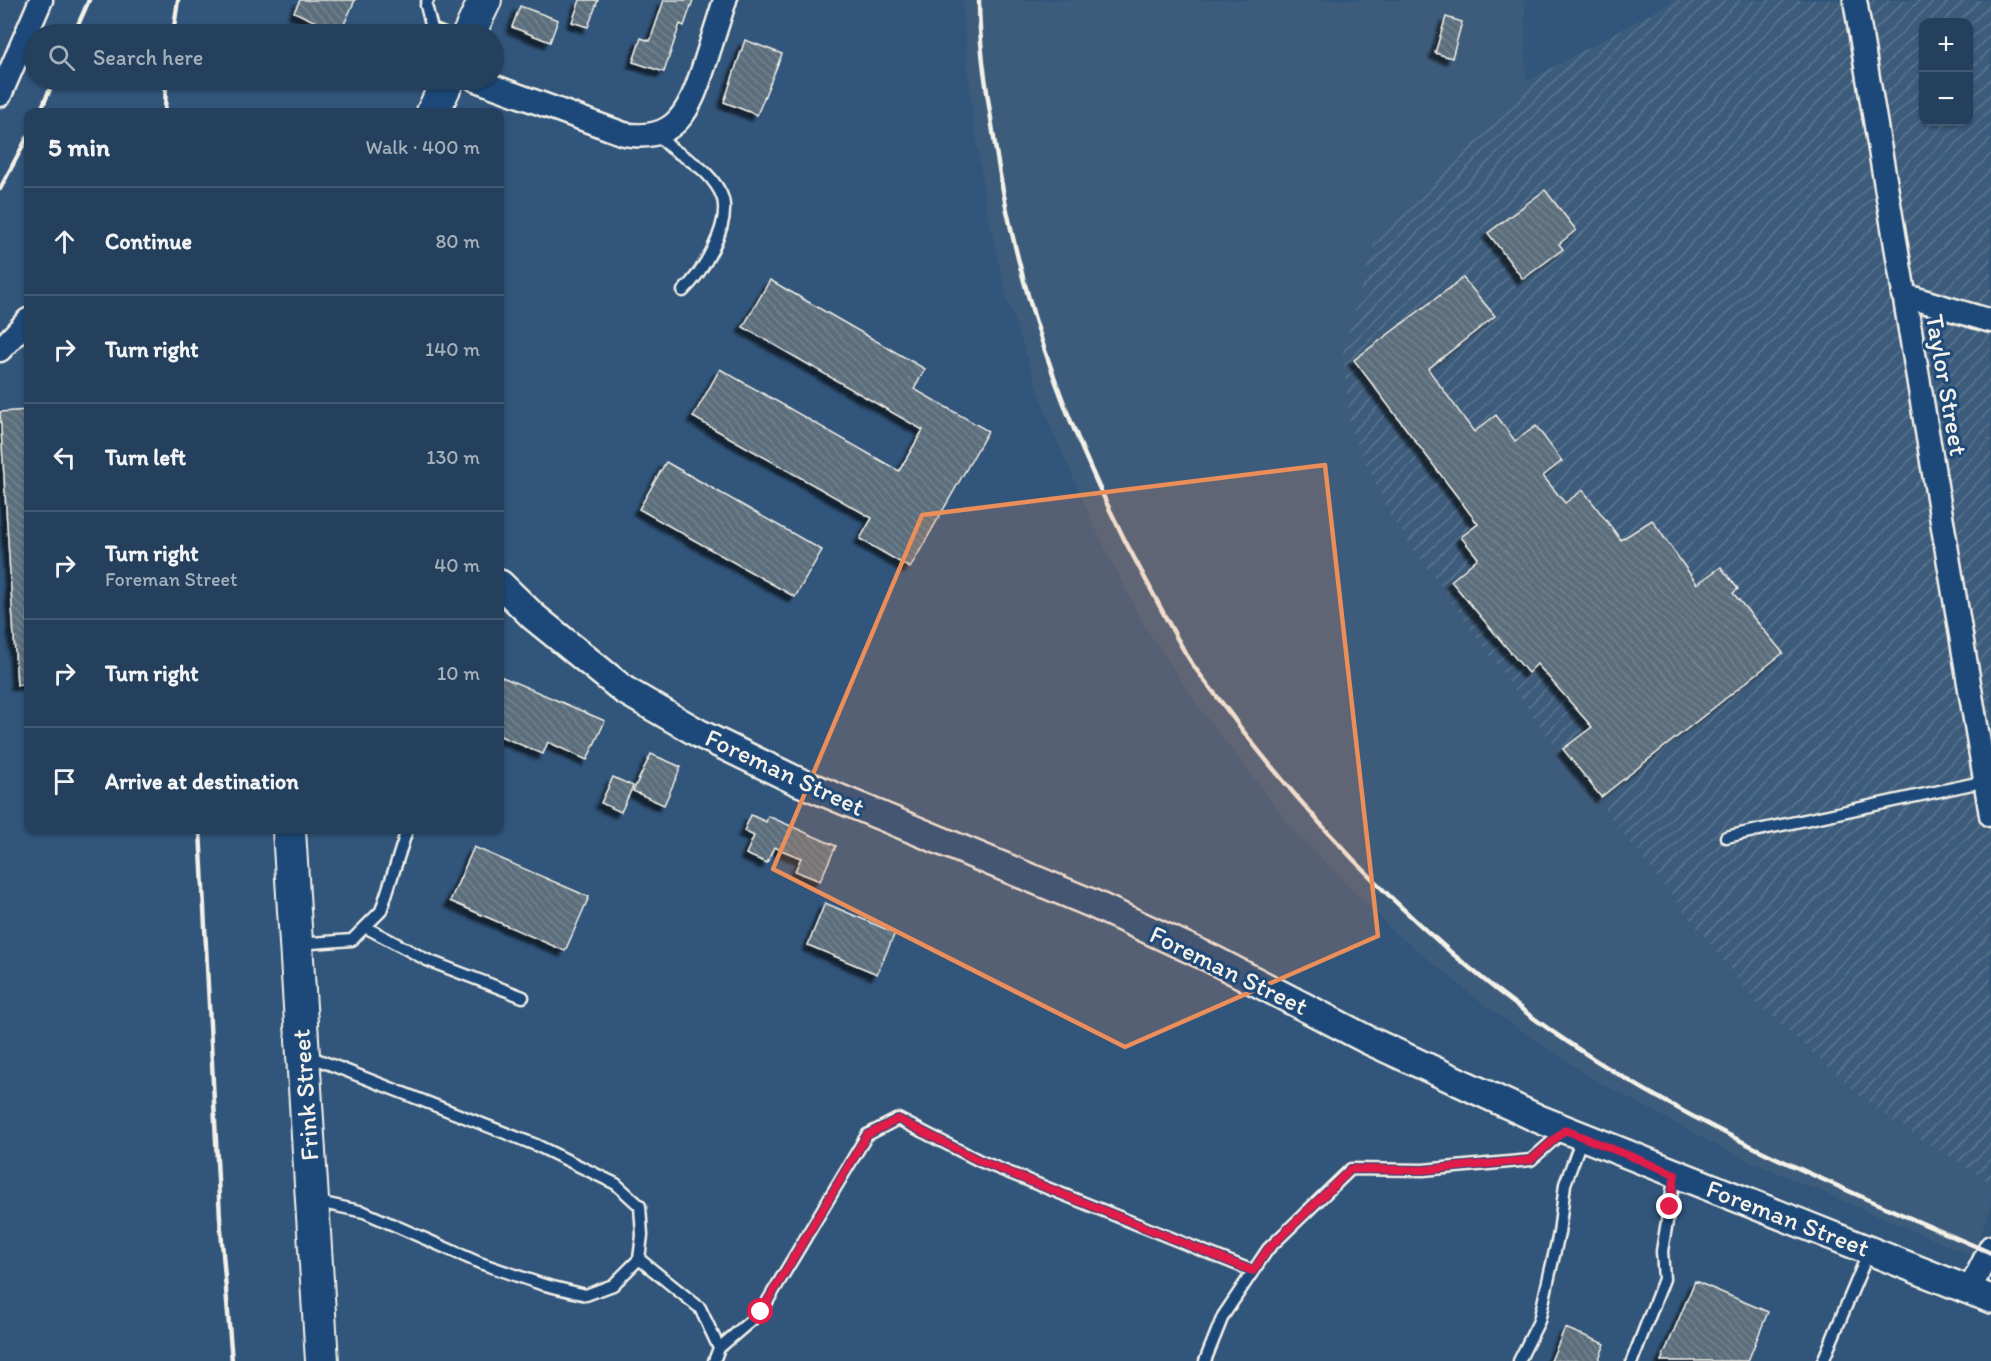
<!DOCTYPE html>
<meta charset="utf-8">
<style>
:root{--surface:#25405c;--page:#314b65;--text:#f1f3f6;--muted:#a3afbb;--line:#425972}
body{margin:0;font-family:Itim,sans-serif;background:var(--page);color:var(--text)}
.controls{position:absolute;right:18px;top:18px;display:grid;overflow:hidden;border-radius:12px;box-shadow:0 2px 4px #0004}
.controls button{width:54px;height:54px;display:grid;place-items:center;padding:0;border:0;border-bottom:2px solid var(--line);background:var(--surface);color:var(--text);font:30px sans-serif}
.stop{position:absolute;width:18px;height:18px;margin:-14px;border:4px solid #e11d48;border-radius:50%;background:#fff}
.stop.end{background:#e11d48;border-color:#fff;box-shadow:0 2px 6px #0008}
.list{margin:0;padding:0;list-style:none}
h2{display:flex;justify-content:space-between;align-items:center;height:78px;margin:0;padding:0 24px;font-size:26px}
h2 small{font-size:20px;font-weight:400;color:var(--muted)}
.list li{display:grid;grid-template-columns:39px 1fr auto;gap:18px;align-items:center;box-sizing:border-box;height:108px;padding:0 24px;border-top:2px solid var(--line)}
.list b{display:block;font-size:22px;white-space:nowrap}
.list p{margin:0;font-size:20px;white-space:nowrap;color:var(--muted)}
.list em{font-size:20px;font-style:normal;color:var(--muted)}
.icon{flex:none;width:33px;height:33px;fill:none;stroke:currentColor;stroke-width:2;stroke-linecap:round;stroke-linejoin:round}
.map{position:relative;flex:none;width:1991px;height:1361px;overflow:hidden}
.search{position:absolute;background:var(--surface);box-shadow:0 2px 4px #0004;left:24px;top:24px;width:480px;height:66px;display:flex;align-items:center;gap:15px;box-sizing:border-box;padding:0 21px;border-radius:33px;color:var(--muted);font-size:22px}
.panel{position:absolute;background:var(--surface);box-shadow:0 2px 4px #0004;left:24px;top:108px;width:480px;height:726px;border-radius:12px}
.map>svg:first-child{display:block}
.built{fill:#3e5c7b}
.industrial{fill:url(#industrial-furrows);fill-rule:evenodd}
.building{fill:url(#building-back-hatch);stroke:#f4f1e8;stroke-width:1.5;filter:url(#shadow)}
.lines{fill:none;stroke-linecap:round;stroke-linejoin:round}
.service-casing{stroke:#f4f1e8;stroke-width:15}
.minor-casing{stroke:#f4f1e8;stroke-width:27}
.tertiary-casing{stroke:#f4f1e8;stroke-width:32}
.secondary-casing{stroke:#f4f1e8;stroke-width:36}
.service{stroke:#1f4a7a;stroke-width:10}
.minor{stroke:#1f4a7a;stroke-width:22}
.tertiary{stroke:#1f4a7a;stroke-width:27}
.secondary{stroke:#1f4a7a;stroke-width:32}
.rail{stroke:#f4f1e8;stroke-width:4.5}
.route{stroke:#e11d48;stroke-width:8}
.marked{fill:#ec8e59;fill-opacity:0.2;stroke:#ec8e59;stroke-width:4.5;stroke-linejoin:round}
.labels{text-anchor:middle;dominant-baseline:central;stroke-width:6;stroke-linejoin:round;paint-order:stroke}
.street-label{font-size:26px;fill:#f4f1e8;stroke:#1f4a7a}
</style>
<div class="map">
<svg width="1991" height="1361" viewBox="0 0 1991 1361">
<defs>
<pattern id="industrial-furrows" width="10" height="10" patternUnits="userSpaceOnUse" patternTransform="scale(1.5)"><rect width="10" height="10" fill="#3e5c7b"/><path d="M-1 1l2-2M0 10L10 0M9 11l2-2" fill="none" stroke="#5a748e"/></pattern>
<pattern id="building-back-hatch" width="6" height="6" patternUnits="userSpaceOnUse" patternTransform="scale(1.5)"><rect width="6" height="6" fill="#5b6e7c"/><path d="M-1 5l2 2M0 0l6 6M5-1l2 2" fill="none" stroke="#73838f"/></pattern>
<filter id="shadow"><feDropShadow dx="-5.5" dy="5.5" stdDeviation="1.5" flood-color="#0009"/></filter>
</defs>
<rect width="100%" height="100%" fill="#31557b"/>
<filter id="ink" filterUnits="userSpaceOnUse"><feTurbulence type="fractalNoise" baseFrequency=".0167" numOctaves="2"/><feDisplacementMap in="SourceGraphic" scale="12" xChannelSelector="R" yChannelSelector="G"/><feConvolveMatrix kernelMatrix="1 2 1 2 8 2 1 2 1" color-interpolation-filters="sRGB"/></filter>
<g filter="url(#ink)">
<path class="built" d="M 962,0 L 1525,0 L 1526,82 L 1376,238 L 1352,430 L 1390,516 L 1564,759 L 1755,1001 L 1875,1109 L 1991,1183 L 1991,1208 L 1972,1256 L 1733,1154 L 1593,1079 L 1486,1006 L 1395,933 L 1296,833 L 1198,706 L 1142,622 L 1094,526 L 1051,427 L 1007,300 L 987,210 L 972,109 Z"/>
<path class="industrial" d="M 1675,0 L 1991,0 L 1991,1183 L 1875,1109 L 1755,1001 L 1564,759 L 1390,516 L 1351,430 L 1343,351 L 1376,238 L 1526,82 ZM 1924,22 L 1968,22 L 1968,122 L 1924,122 Z"/>
<path class="building" d="M 300,0 L 355,0 L 340,33 L 294,12 Z
M 580,0 L 598,0 L 588,27 L 572,22 Z
M 664,0 L 693,0 L 684,26 L 680,24 L 664,72 L 633,62 L 641,38 L 650,41 Z
M 520,6 L 558,20 L 550,42 L 512,27 Z
M 1446,17 L 1462,22 L 1452,58 L 1435,53 Z
M 745,40 L 782,54 L 757,115 L 724,102 Z
M 1545,190 L 1576,230 L 1559,244 L 1563,249 L 1523,279 L 1488,233 Z
M 1463,278 L 1495,316 L 1428,369 L 1474,432 L 1496,415 L 1515,441 L 1536,426 L 1562,461 L 1543,476 L 1565,503 L 1583,490 L 1621,540 L 1652,520 L 1697,584 L 1721,567 L 1738,589 L 1733,593 L 1783,653 L 1601,797 L 1563,749 L 1592,727 L 1537,664 L 1528,673 L 1451,581 L 1478,558 L 1461,537 L 1478,524 L 1354,360 Z
M 770,280 L 925,369 L 914,389 L 988,431 L 910,568 L 860,539 L 872,518 L 693,417 L 720,369 L 899,471 L 923,430 L 743,327 Z
M 28,410 L 28,684 L 17,685 L 0,412 Z
M 666,462 L 822,550 L 795,597 L 639,509 Z
M 500,676 L 605,721 L 587,760 L 548,742 L 543,754 L 500,736 Z
M 651,754 L 681,767 L 664,805 L 633,791 Z
M 613,777 L 633,786 L 621,812 L 601,803 Z
M 751,815 L 766,822 L 768,816 L 836,846 L 820,881 L 795,871 L 801,858 L 774,847 L 767,863 L 746,854 L 754,836 L 744,831 Z
M 474,847 L 589,897 L 565,951 L 450,901 Z
M 825,903 L 895,933 L 877,974 L 808,945 Z
M 1695,1281 L 1768,1312 L 1748,1361 L 1661,1361 Z
M 1565,1328 L 1605,1344 L 1598,1361 L 1551,1361 Z"/>
<g class="lines">
<g class="service-casing">
<path id="service" d="M 428,0 L 426,5 L 432,29 L 444,34
M 658,134 C 669,151 691,158 705,172 C 712,179 720,189 723,199 C 730,227 702,273 683,291
M 1726,837 L 1986,781
M 365,927 L 427,960 L 523,997
M 298,944 L 352,940 L 381,911 L 407,830
M 306,1055 L 536,1145 L 616,1184 L 640,1206 L 642,1235 L 639,1259 L 613,1285 L 586,1295 L 541,1284 L 480,1263 L 364,1212 L 314,1201
M 639,1259 L 700,1308 L 719,1348 L 714,1361
M 719,1348 L 761,1312 L 867,1135 L 898,1119 L 980,1161 L 1253,1271
M 1205,1361 L 1223,1316 L 1268,1249 L 1351,1169 L 1423,1170 L 1531,1160 L 1565,1130
M 1519,1361 L 1539,1321 L 1559,1233 L 1565,1184 L 1582,1138
M 1632,1361 L 1664,1279 L 1662,1251 L 1675,1174
M 1823,1361 L 1869,1251"/>
</g>
<g class="minor-casing">
<path id="minor" d="M 1855,0 L 1991,815
M 476,80 L 624,134 C 677,143 690,109 704,66 C 711,44 718,22 725,0
M 0,95 L 41,0
M 1903,295 L 1991,321
M 0,350 L 28,320
M 1970,1289 L 1991,1247"/>
</g>
<g class="tertiary-casing">
<path id="tertiary" d="M 500,584 L 534,617 L 624,690 L 700,734 L 797,781 L 1091,903 L 1212,959 L 1368,1040 L 1539,1119 L 1991,1299"/>
</g>
<g class="secondary-casing">
<path id="secondary" d="M 469,34 L 485,0
M 433,112 L 448,80
M 289,830 L 322,1361"/>
</g>
<use href="#service" class="service"/>
<use href="#minor" class="minor"/>
<use href="#tertiary" class="tertiary"/>
<use href="#secondary" class="secondary"/>
<path class="rail" d="M 979,0 C 979,49 988,97 995,145 C 1019,300 1072,446 1147,582 C 1162,610 1176,639 1193,665 C 1208,686 1225,706 1240,727 C 1331,845 1431,946 1553,1032 C 1688,1126 1841,1188 1991,1253
M 74,34 L 89,0
M 173,34 L 178,0
M 40,112 L 54,80
M 165,112 L 166,80
M 0,189 L 28,136
M 200,830 L 220,1218 L 232,1361"/>
</g>
</g>
<g class="lines" filter="url(#ink)">
<path class="route" d="M 761,1312 L 867,1135 L 898,1119 L 980,1161 L 1253,1271 L 1268,1249 L 1351,1169 L 1423,1170 L 1531,1160 L 1565,1130 L 1675,1174 L 1670,1207"/>
</g>
<path class="marked" d="M 1325,465 L 1378,936 L 1125,1047 L 773,869 L 922,515 Z"/>
<g class="labels">
<g class="street-label">
<text transform="translate(1947 385) rotate(80)">Taylor Street</text>
<text transform="translate(785 772) rotate(25)">Foreman Street</text>
<text transform="translate(1229 970) rotate(26)">Foreman Street</text>
<text transform="translate(305 1095) rotate(-94)">Frink Street</text>
<text transform="translate(1788 1218) rotate(21)">Foreman Street</text>
</g>
</g>
</svg>
<div class="controls">
<button>+</button>
<button>−</button>
</div>
<div class="stop" style="left:761px;top:1312px"></div>
<div class="stop end" style="left:1670px;top:1207px"></div>
<div class="search"><svg class="icon" aria-label="search" viewBox="0 0 24 24"><circle cx="10" cy="10" r="6"/><path d="M15 15l6 6"/></svg>Search here</div>
<section class="panel">
<h2>5 min<small>Walk · 400 m</small></h2>
<ul class="list">
<li><svg class="icon" aria-label="ahead" viewBox="0 0 24 24"><path d="M12 20V5M6 11l6-6 6 6"/></svg><div><b>Continue</b></div><em>80 m</em></li>
<li><svg class="icon" aria-label="right" viewBox="0 0 24 24"><path d="M7 20v-9h11M14 6l5 5-5 5"/></svg><div><b>Turn right</b></div><em>140 m</em></li>
<li><svg class="icon" aria-label="left" viewBox="0 0 24 24"><path d="M17 20v-9H6M10 6l-5 5 5 5"/></svg><div><b>Turn left</b></div><em>130 m</em></li>
<li><svg class="icon" aria-label="right" viewBox="0 0 24 24"><path d="M7 20v-9h11M14 6l5 5-5 5"/></svg><div><b>Turn right</b><p>Foreman Street</p></div><em>40 m</em></li>
<li><svg class="icon" aria-label="right" viewBox="0 0 24 24"><path d="M7 20v-9h11M14 6l5 5-5 5"/></svg><div><b>Turn right</b></div><em>10 m</em></li>
<li><svg class="icon" aria-label="arrive" viewBox="0 0 24 24"><path d="M6 21V4h12l-3 4 3 4H6"/></svg><div><b>Arrive at destination</b></div></li>
</ul>
</section>
</div>
